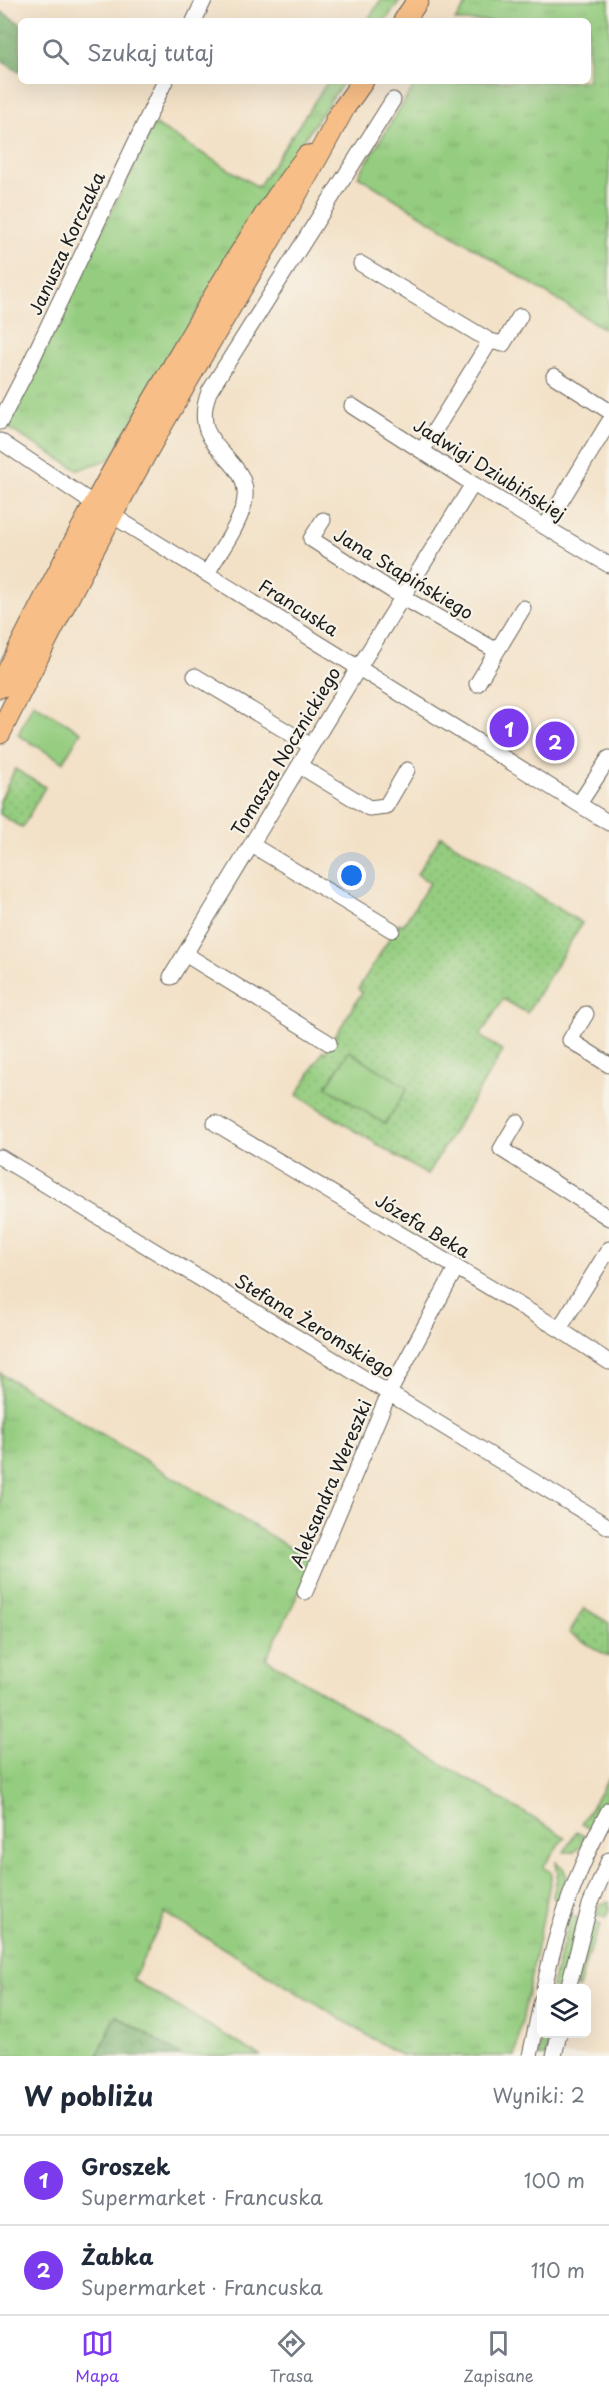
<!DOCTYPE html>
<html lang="pl">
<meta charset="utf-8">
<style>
:root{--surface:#fff;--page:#f2f2f3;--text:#1f2937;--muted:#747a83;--line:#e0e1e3;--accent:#7c3aed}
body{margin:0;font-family:"Playpen Sans",sans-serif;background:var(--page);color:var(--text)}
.controls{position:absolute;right:18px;bottom:18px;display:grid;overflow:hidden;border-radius:9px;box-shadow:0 6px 24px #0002}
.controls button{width:54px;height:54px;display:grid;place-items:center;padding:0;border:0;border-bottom:2px solid var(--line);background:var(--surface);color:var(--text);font:30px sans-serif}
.you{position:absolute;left:352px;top:876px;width:21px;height:21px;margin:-15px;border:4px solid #fff;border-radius:50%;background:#1a73e8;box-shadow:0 0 0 9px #1a73e833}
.badge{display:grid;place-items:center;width:39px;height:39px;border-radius:50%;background:var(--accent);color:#fff;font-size:20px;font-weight:700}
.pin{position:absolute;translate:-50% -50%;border:3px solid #fff;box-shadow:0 2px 6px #0006}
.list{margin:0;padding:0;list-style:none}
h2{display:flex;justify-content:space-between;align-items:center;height:78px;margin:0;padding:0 24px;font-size:26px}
h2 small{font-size:20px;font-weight:400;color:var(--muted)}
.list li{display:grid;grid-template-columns:39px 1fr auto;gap:18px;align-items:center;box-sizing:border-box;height:90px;padding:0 24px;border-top:2px solid var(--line)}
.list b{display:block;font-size:22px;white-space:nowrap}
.list p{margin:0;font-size:20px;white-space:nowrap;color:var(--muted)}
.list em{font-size:20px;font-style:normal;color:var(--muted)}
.icon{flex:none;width:33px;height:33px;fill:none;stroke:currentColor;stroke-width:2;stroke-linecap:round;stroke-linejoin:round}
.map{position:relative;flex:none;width:609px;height:2056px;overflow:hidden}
.search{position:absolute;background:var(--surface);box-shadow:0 6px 24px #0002;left:18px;right:18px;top:18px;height:66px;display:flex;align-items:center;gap:15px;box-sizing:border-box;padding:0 21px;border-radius:9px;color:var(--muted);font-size:22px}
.sheet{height:258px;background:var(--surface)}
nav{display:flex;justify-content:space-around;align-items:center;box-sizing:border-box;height:84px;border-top:2px solid var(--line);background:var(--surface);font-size:16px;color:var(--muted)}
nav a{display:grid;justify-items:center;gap:3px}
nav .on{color:var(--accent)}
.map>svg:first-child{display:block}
.grass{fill:url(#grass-tufts);stroke:#58744e;stroke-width:1.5}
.forest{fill:url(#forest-crowns);stroke:#4a6645;stroke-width:1.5}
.park{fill:url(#park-dots);stroke:#58744e;stroke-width:1.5}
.garden{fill:#95cd80;stroke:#58744e;stroke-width:1.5}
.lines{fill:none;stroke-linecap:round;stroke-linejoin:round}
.minor-casing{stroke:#676158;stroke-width:17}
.highway-casing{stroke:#676158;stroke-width:23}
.minor{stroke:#fff;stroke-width:15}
.highway{stroke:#f7be87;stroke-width:21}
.labels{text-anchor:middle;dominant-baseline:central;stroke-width:4.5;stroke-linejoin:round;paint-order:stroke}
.street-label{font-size:18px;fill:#1c1c1c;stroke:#f7f3e8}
</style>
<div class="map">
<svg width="609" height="2056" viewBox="0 0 609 2056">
<defs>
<pattern id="grass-tufts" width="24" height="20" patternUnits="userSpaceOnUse" patternTransform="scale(1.5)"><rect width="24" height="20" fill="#95cd80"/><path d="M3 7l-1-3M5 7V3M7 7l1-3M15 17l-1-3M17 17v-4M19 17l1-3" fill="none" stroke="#80af6e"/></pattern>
<pattern id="forest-crowns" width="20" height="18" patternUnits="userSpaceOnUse" patternTransform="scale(1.5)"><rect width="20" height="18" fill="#78b06e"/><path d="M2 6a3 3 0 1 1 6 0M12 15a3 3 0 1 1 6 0" fill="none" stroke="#628e5a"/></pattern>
<pattern id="park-dots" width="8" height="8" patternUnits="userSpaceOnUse" patternTransform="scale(1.5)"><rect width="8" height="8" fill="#95cd80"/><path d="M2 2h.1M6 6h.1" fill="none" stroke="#80af6e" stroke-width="1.8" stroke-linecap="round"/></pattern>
</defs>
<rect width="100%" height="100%" fill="#f7f3e8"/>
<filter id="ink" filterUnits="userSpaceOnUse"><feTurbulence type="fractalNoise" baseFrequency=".0167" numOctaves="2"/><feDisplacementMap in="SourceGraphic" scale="12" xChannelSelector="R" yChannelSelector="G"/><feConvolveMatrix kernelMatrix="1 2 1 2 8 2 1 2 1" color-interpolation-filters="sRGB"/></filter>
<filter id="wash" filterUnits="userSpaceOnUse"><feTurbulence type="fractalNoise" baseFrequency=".008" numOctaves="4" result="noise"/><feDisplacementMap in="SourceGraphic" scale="24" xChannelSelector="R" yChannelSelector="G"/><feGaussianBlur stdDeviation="1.35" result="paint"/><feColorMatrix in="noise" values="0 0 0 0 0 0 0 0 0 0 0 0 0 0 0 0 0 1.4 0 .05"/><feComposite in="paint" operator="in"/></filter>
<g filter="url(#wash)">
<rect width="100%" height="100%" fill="#f3e1c7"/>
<path class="grass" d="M 381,0 L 400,0 L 385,21 L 367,21 Z
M 469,0 L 609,0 L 609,332 L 358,176 L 417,81 L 588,81 L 588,21 L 455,21 Z
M 328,81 L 344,81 L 267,193 L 110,459 L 78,470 L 6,427 L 154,124 L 258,187 Z
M 0,1373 L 314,1562 L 266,1659 L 565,1837 L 543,1867 L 552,1873 L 515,2056 L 402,2056 L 165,1913 L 133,1980 L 260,2056 L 182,2056 L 116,2015 L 97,2056 L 0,2056 Z
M 609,1778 L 609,1794 L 590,1829 L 581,1824 Z
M 576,1832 L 586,1836 L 583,1844 L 574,1852 L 564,1852 Z
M 556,1862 L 563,1868 L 567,1877 L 559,1903 L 553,1897 L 558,1873 Z
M 609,1901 L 609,1911 L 605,1918 L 596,1915 L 601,1904 Z
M 571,1915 L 578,1918 L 560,1988 L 551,1988 Z
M 593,1922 L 601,1925 L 587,1957 L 579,1988 L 575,1988 Z
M 542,2034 L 551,2034 L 546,2056 L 538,2056 Z"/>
<path class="forest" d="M 0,11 L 21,24 L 21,69 L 19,72 L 0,60 Z
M 116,2015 L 182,2056 L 97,2056 Z"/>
<path class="park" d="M 15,769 L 45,787 L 22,828 L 0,814 L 0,801 Z
M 441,836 L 582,923 L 527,1013 L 503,999 L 480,1036 L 503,1051 L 427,1175 L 297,1095 L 323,1051 L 325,1053 L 362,992 L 358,989 L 399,923 L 403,925 L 430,883 L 417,874 Z
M 584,1608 L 609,1623 L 609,1657 L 569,1633 Z"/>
<path class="garden" d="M 33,703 L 81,732 L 63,762 L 18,735 Z
M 349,1051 L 408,1088 L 385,1124 L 326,1087 Z"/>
</g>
<g filter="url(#ink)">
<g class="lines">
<g class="minor-casing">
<path id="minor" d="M 194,21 L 204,0
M 361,264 L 490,341
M 554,376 L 609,411
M 352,406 L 473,484 L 609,565
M 0,422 L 28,368 L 165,81
M 0,441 L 94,504 L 609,823
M 422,451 L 490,341 L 503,344 L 520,316
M 323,520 L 311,539 L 402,597 L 497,651
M 545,527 L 609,422
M 207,573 C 220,551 238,528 244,504 C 255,455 186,453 209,392 L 393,100
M 195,676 L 311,746
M 477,684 L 523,608
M 300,766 L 369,808 L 386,806 L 407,770
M 579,804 L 609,758
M 252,845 L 392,930
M 185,954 L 329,1043
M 171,977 L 359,667 L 473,484
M 586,1014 L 570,1040 L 609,1065
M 517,1122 L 501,1149 L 609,1218
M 215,1123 L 559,1329 L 609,1362
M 0,1157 L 609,1527
M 559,1329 L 609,1249
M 305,1592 L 389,1393 L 456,1268
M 544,1988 C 557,1925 578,1867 609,1810
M 568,1988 L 590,1905 L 609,1860
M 530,2056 L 542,1999
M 554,2056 L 559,2034"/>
</g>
<g class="highway-casing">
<path id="highway" d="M 404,21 L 418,0
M 336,119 L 363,81
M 0,687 C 54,577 112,469 175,363 C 216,292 257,221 307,156
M 0,733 C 57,617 116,503 181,392 C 235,297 293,205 344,108"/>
</g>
<use href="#minor" class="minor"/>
<use href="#highway" class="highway"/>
</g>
</g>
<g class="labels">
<g class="street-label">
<text transform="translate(66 243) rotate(-65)">Janusza Korczaka</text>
<text transform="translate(490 469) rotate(32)">Jadwigi Dziubińskiej</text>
<text transform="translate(404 573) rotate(31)">Jana Stapińskiego</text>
<text transform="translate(299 607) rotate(32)">Francuska</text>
<text transform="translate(285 751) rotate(-59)">Tomasza Nocznickiego</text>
<text transform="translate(423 1225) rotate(31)">Józefa Beka</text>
<text transform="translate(315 1325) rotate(31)">Stefana Żeromskiego</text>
<text transform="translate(330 1483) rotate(-67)">Aleksandra Wereszki</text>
</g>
</g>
</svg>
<div class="controls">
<button><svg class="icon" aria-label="layers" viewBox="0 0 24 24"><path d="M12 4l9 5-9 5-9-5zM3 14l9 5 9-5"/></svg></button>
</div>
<div class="you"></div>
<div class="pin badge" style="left:509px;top:728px">1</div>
<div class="pin badge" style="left:555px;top:741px">2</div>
<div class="search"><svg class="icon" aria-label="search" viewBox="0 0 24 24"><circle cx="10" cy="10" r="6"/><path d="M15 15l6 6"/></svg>Szukaj tutaj</div>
</div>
<section class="sheet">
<h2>W pobliżu<small>Wyniki: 2</small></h2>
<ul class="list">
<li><span class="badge">1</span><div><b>Groszek</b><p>Supermarket · Francuska</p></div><em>100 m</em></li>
<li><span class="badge">2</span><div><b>Żabka</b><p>Supermarket · Francuska</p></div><em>110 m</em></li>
</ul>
</section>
<nav>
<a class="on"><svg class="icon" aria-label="map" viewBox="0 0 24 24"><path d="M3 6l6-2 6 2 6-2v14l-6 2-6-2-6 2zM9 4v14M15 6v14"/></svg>Mapa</a>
<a><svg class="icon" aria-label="directions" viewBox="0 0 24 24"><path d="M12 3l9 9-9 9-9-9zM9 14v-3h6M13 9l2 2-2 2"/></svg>Trasa</a>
<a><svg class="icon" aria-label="saved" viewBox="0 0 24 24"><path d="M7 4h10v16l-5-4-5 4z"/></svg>Zapisane</a>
</nav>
